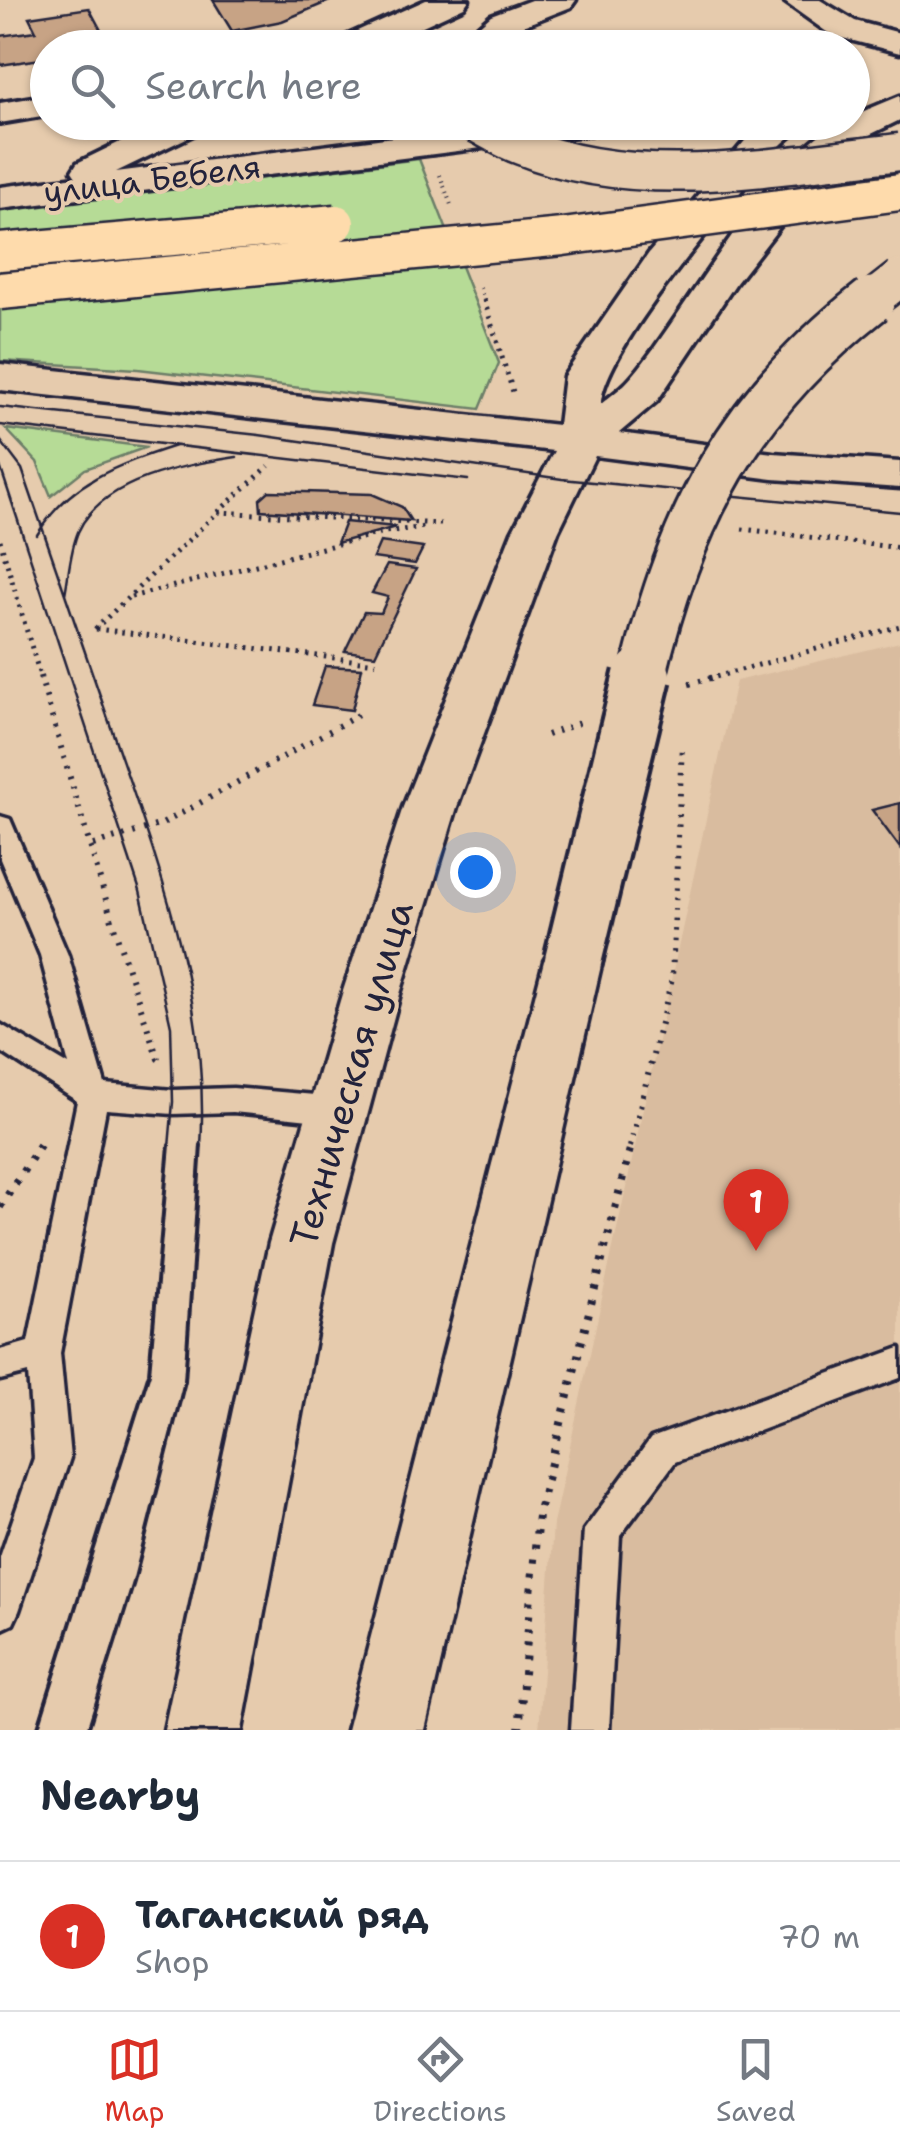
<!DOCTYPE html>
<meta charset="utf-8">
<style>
:root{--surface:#fff;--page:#f2f2f3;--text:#1f2937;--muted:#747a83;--line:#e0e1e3;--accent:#d93025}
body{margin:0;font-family:"Shantell Sans",sans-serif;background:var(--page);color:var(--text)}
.you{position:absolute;left:475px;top:872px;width:35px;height:35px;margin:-25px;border:8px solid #fff;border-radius:50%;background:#1a73e8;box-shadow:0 0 0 15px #1a73e833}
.badge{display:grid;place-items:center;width:65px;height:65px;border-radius:50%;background:var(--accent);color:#fff;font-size:32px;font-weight:700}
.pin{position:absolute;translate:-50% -82px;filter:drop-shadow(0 2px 5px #0008)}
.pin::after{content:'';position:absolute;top:52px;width:35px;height:30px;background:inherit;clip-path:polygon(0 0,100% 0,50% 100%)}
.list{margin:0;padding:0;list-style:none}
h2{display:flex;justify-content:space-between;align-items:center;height:130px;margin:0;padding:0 40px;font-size:42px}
h2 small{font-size:32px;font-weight:400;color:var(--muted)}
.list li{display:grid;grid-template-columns:65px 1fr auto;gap:30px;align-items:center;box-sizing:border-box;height:150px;padding:0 40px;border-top:2px solid var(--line)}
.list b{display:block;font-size:38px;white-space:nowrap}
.list p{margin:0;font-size:32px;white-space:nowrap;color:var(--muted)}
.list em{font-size:32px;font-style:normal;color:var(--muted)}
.icon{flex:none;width:55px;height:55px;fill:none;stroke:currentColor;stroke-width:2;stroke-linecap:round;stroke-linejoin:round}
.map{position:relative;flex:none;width:900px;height:1730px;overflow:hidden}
.search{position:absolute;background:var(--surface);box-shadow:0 2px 8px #0004;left:30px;right:30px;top:30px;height:110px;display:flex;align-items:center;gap:25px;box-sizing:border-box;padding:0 35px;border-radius:55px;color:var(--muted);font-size:38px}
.sheet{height:280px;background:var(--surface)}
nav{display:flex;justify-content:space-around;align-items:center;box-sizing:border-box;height:140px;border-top:2px solid var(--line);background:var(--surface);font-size:28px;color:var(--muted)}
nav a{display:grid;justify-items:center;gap:5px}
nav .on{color:var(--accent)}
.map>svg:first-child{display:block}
.built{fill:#d9bc9f}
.green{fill:#b6db96;stroke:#6c7e68;stroke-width:2.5}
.building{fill:#c7a385;stroke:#22223b;stroke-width:2.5}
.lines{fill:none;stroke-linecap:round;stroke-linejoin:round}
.service-casing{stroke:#22223b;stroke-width:7}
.minor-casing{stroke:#22223b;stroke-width:8}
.secondary-casing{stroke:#22223b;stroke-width:7}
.path-far3{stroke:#22223b;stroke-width:4;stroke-dasharray:1 5;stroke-linecap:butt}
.path-far2{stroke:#22223b;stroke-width:5;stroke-dasharray:2.5 6;stroke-linecap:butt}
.path-far1{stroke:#22223b;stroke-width:6;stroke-dasharray:2.5 8;stroke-linecap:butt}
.path{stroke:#22223b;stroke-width:8;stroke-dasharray:4 10;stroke-linecap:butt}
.service{fill:#e6cbad;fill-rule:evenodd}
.minor{fill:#e6cbad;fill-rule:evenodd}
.secondary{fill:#e6cbad;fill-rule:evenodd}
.tram-far1{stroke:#22223b;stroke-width:2.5}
.tram{stroke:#22223b;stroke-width:4}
.secondary-bridge-far2-casing{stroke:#22223b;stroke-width:41;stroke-linecap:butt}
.secondary-bridge-far1-casing{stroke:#22223b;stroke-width:51;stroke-linecap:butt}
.secondary-bridge-casing{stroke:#22223b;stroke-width:64;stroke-linecap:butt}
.primary-bridge-casing{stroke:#22223b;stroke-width:41;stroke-linecap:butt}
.secondary-bridge-far2{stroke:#e6cbad;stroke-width:36}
.secondary-bridge-far1{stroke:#e6cbad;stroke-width:45}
.secondary-bridge{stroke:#e6cbad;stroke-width:56}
.primary-bridge{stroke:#fedbac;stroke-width:36}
.labels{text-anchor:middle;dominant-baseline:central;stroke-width:8;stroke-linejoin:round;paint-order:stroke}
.far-street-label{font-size:32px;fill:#22223b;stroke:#e6cbad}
.street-label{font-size:38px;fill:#22223b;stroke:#e6cbad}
</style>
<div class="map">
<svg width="900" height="1730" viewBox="0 0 900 1730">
<rect width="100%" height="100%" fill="#e6cbad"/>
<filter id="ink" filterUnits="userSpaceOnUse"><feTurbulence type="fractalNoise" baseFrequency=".01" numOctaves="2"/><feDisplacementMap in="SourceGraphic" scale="20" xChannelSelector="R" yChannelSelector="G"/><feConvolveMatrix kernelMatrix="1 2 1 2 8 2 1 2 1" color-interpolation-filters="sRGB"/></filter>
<g filter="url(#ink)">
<path class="built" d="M 900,642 L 900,1730 L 539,1730 L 553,1524 L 736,681 Z"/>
<path class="green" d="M 419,159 L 499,363 L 480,409 L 138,369 L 0,361 L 0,210 Z
M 6,429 L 147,447 L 85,469 L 51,496 L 37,462 Z"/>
<path class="building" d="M 213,0 L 332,0 L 282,21 L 232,31 Z
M 89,8 L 104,36 L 91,48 L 48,48 L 48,58 L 0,65 L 0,36 L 36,31 L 29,17 Z
M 269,491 L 372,494 L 402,507 L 411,521 L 261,510 L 260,499 Z
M 345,522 L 396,527 L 337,543 Z
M 380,542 L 423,548 L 415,564 L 373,558 Z
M 387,565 L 416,569 L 375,655 L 345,651 L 364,612 L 381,613 L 388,597 L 372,593 Z
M 325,666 L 362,668 L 352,710 L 312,705 Z
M 900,803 L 900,848 L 872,810 Z"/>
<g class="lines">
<g class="service-casing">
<path id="service" d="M 0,816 L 10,819 L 13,826 L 68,955 L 105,1084 L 173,1090 L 233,1088 L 338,1097 L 349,1101 L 353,1110 L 349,1119 L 338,1123 L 233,1112 L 173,1114 L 106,1109 L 60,1353 L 70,1458 L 19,1611 L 13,1624 L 0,1630 L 0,1557 L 34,1458 L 28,1373 L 0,1380 L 0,1350 L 28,1342 L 77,1101 L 0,1051 L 0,1024 L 69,1065 L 40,955 L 0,859 Z
M 900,1348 L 900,1378 L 675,1462 L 620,1536 L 609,1730 L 571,1730 L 584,1530 L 651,1438 Z"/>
</g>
<g class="minor-casing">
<path id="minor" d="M 48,95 L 48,115 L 0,123 L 0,103 Z"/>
</g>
<g class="secondary-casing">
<path id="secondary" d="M 426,0 L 469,0 L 464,7 L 375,48 L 331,48 L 335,41 Z
M 531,0 L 576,0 L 571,7 L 515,29 L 491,48 L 453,48 L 491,15 Z
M 782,0 L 820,0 L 855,21 L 900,33 L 900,53 L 831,35 Z
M 900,96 L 900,120 L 853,143 L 831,161 L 736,283 L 657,401 L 619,433 L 773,453 L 900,462 L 900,488 L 773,479 L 595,456 L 558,532 L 457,807 L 400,994 L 333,1243 L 242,1730 L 164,1730 L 269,1243 L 342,994 L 403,807 L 512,532 L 554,451 L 0,390 L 0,364 L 558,425 L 564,376 L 649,253 L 755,129 L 764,122 L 804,122 C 797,133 785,140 777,149 C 737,196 603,349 601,404 C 609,397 618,391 625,384 C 674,336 786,122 852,122 L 852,116 Z
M 161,122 L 207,122 L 203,130 L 116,172 L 512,122 L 618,122 L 614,130 L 601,133 L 0,209 L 0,187 L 76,177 L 72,171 L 77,163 Z
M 573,939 L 593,945 L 602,961 L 425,1730 L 347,1730 L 544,961 L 553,945 Z"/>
</g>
<path class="path-far3" d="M 440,175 L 451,205
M 480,288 L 485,303"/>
<path class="path-far2" d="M 484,300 L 513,392
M 218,512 L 269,466
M 742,529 L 900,548
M 0,540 L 41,679
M 131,597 L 385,532 L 425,527
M 95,629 L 218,512 L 441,524
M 96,629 L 376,663
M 708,679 L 900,626"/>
<path class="path-far1" d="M 40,676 L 114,927 L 158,1059 L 165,1064
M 689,684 L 718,676
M 547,735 L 579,723
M 93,845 L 162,824 L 360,714
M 38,1147 L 42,1141
M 630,1147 L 672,979 L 682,744"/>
<path class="path" d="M 0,1207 L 40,1145
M 519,1730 L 538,1515 L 631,1145"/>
<use href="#service" class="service"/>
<use href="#minor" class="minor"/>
<use href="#secondary" class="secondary"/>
<path class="tram-far1" d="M 0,407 L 259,435 L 562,479 L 900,512
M 0,425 L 468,480
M 0,440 L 22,469 C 53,560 85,651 116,742 C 162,875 210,1005 201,1147
M 0,466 L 140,891 L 171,1026 L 173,1102 L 169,1147
M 37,535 C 68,482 119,464 175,446
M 65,594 C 69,574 70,551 78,532 C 102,478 186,465 237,457"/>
<path class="tram" d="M 37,1730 L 149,1373 L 169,1145
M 88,1730 L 134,1582 L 185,1381 L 201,1145"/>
<g class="secondary-bridge-far2-casing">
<path id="secondary-bridge-far2" d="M 473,122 C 489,130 504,140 521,146 C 639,194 778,165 900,152
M 868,303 L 900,278"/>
</g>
<g class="secondary-bridge-far1-casing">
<path id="secondary-bridge-far1" d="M 642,679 C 681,516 738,405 872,300"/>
</g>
<g class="secondary-bridge-casing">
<path id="secondary-bridge" d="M 573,961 L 642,676"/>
</g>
<g class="primary-bridge-casing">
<path id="primary-bridge" d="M 0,252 L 336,223
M 0,291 L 563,237 L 900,192"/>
</g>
<use href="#secondary-bridge-far2" class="secondary-bridge-far2"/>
<use href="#secondary-bridge-far1" class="secondary-bridge-far1"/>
<use href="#secondary-bridge" class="secondary-bridge"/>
<use href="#primary-bridge" class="primary-bridge"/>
</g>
</g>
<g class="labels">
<g class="far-street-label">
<text transform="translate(152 179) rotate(-7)">улица Бебеля</text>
</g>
<g class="street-label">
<text transform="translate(351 1074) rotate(-74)">Техническая улица</text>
</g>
</g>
</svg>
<div class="you"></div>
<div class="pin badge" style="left:756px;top:1251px">1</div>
<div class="search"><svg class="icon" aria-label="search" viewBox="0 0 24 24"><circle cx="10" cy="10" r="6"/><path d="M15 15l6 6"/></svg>Search here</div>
</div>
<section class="sheet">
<h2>Nearby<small></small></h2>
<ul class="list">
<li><span class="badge">1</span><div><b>Таганский ряд</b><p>Shop</p></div><em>70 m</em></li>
</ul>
</section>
<nav>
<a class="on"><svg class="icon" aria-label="map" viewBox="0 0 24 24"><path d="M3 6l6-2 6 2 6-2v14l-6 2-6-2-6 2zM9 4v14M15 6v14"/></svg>Map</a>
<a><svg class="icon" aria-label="directions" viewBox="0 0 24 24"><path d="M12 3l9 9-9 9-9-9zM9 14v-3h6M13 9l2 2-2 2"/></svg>Directions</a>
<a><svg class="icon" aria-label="saved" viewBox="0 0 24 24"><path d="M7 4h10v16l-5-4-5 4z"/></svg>Saved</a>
</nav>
